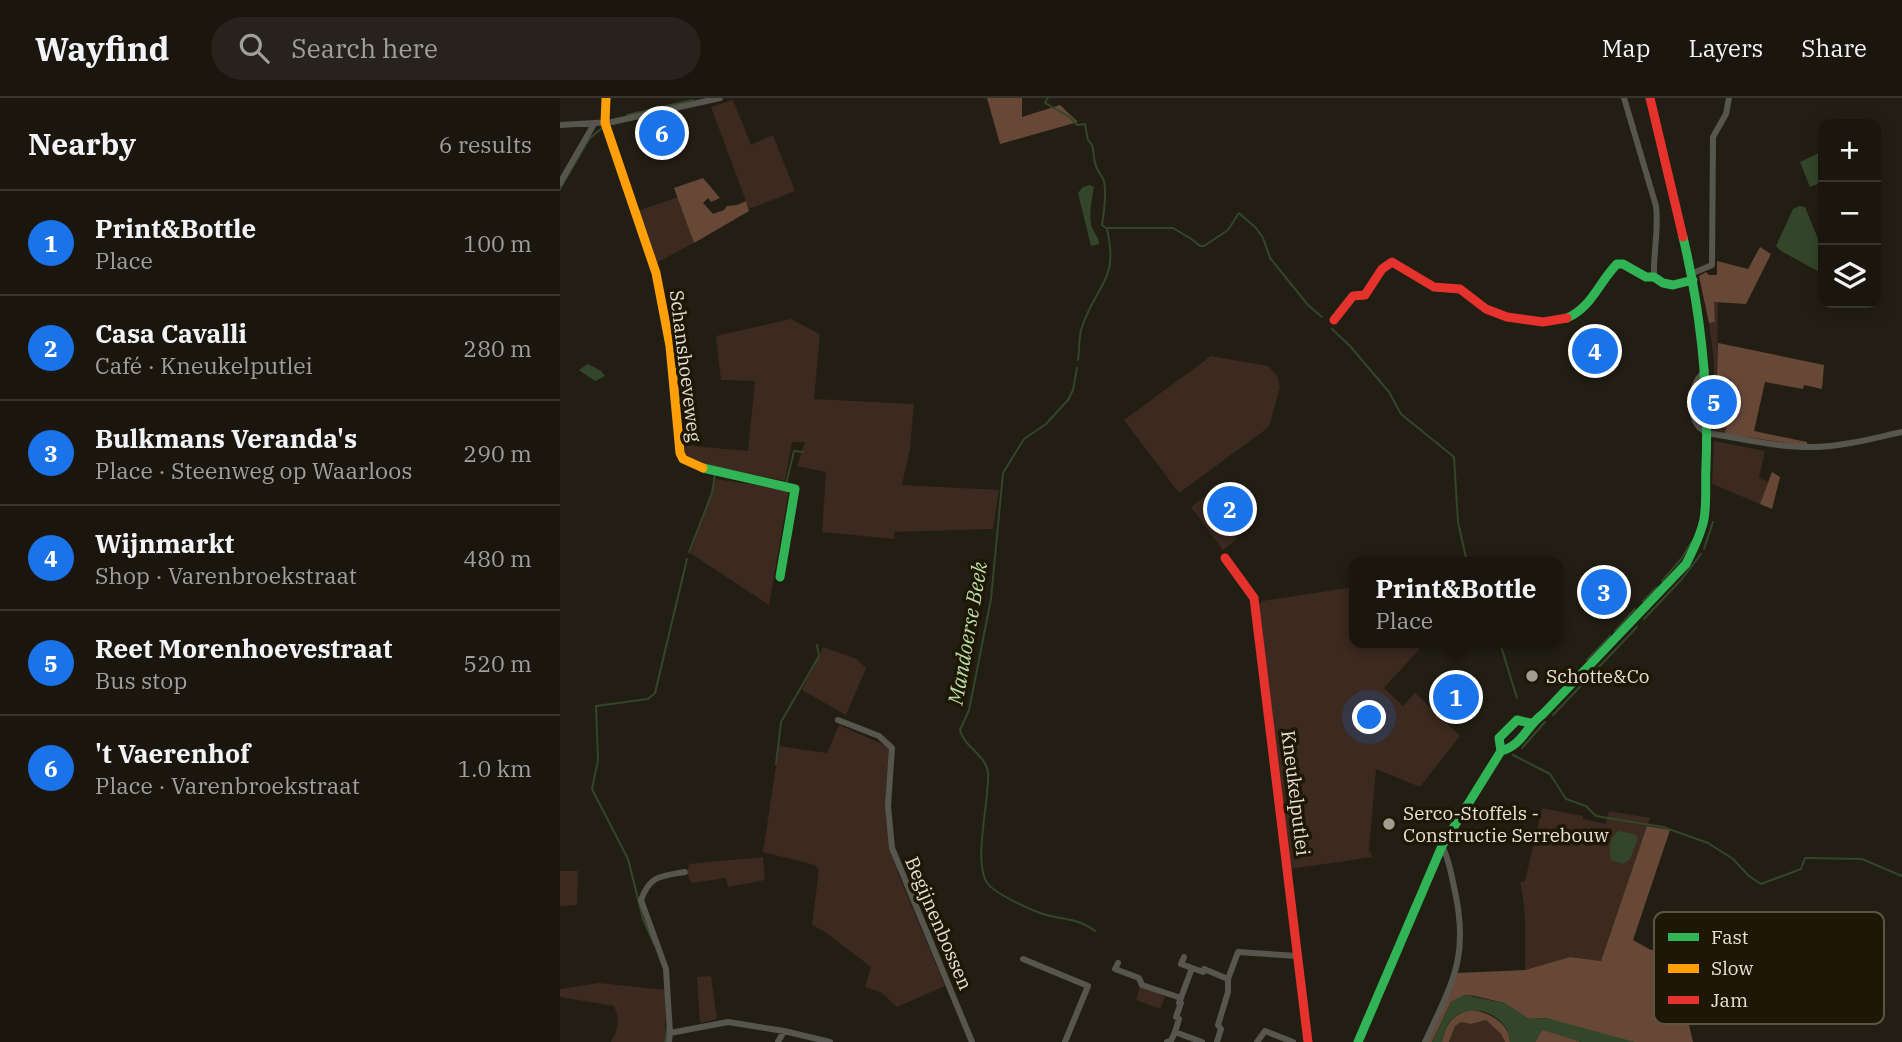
<!DOCTYPE html>
<meta charset="utf-8">
<style>
:root{--surface:#1a160e;--page:#27231c;--text:#f1f3f6;--muted:#9f9f9e;--line:#38352e;--accent:#1a73e8}
body{margin:0;font-family:"IBM Plex Serif",serif;background:var(--page);color:var(--text)}
.controls{position:absolute;right:21px;top:21px;display:grid;overflow:hidden;border-radius:14px;box-shadow:0 4px 18px #0003}
.controls button{width:63px;height:63px;display:grid;place-items:center;padding:0;border:0;border-bottom:2px solid var(--line);background:var(--surface);color:var(--text);font:35px sans-serif}
.you{position:absolute;left:810px;top:620px;width:24px;height:24px;margin:-18px;border:5px solid #fff;border-radius:50%;background:#1a73e8;box-shadow:0 0 0 10px #1a73e833}
.badge{display:grid;place-items:center;width:46px;height:46px;border-radius:50%;background:var(--accent);color:#fff;font-size:23px;font-weight:700}
.pin{position:absolute;translate:-50% -50%;border:4px solid #fff;box-shadow:0 2px 7px #0006}
.popup{position:absolute;left:789px;top:459px;width:214px;height:91px;box-sizing:border-box;display:grid;place-content:center;border-radius:14px;background:var(--surface);filter:drop-shadow(0 2px 5px #0005);font-size:23px;white-space:nowrap;color:var(--muted)}
.popup b{font-size:26px;color:var(--text)}
.popup::after{content:'';position:absolute;left:50%;top:100%;margin-left:-14px;border:14px solid transparent;border-top-color:var(--surface)}
.list{margin:0;padding:0;list-style:none}
h2{display:flex;justify-content:space-between;align-items:center;height:91px;margin:0;padding:0 28px;font-size:30px}
h2 small{font-size:23px;font-weight:400;color:var(--muted)}
.list li{display:grid;grid-template-columns:46px 1fr auto;gap:21px;align-items:center;box-sizing:border-box;height:105px;padding:0 28px;border-top:2px solid var(--line)}
.list b{display:block;font-size:26px;white-space:nowrap}
.list p{margin:0;font-size:23px;white-space:nowrap;color:var(--muted)}
.list em{font-size:23px;font-style:normal;color:var(--muted)}
.icon{flex:none;width:38px;height:38px;fill:none;stroke:currentColor;stroke-width:2;stroke-linecap:round;stroke-linejoin:round}
.map{position:relative;flex:none;width:1342px;height:944px;overflow:hidden}
header{display:flex;align-items:center;gap:42px;box-sizing:border-box;height:98px;padding:0 35px;background:var(--surface);border-bottom:2px solid var(--line)}
header strong{font-size:33px}
nav{display:flex;gap:38px;margin-inline-start:auto;font-size:24px}
.search{width:490px;height:63px;background:var(--page);display:flex;align-items:center;gap:18px;box-sizing:border-box;padding:0 24px;border-radius:38px;color:var(--muted);font-size:26px}
main{display:flex}
aside{flex:1;background:var(--surface)}
.map>svg:first-child{display:block}
.green{fill:#3c291f}
.forest{fill:#674837}
.water{fill:#344629}
.lines{fill:none;stroke-linecap:round;stroke-linejoin:round}
.stream{stroke:#344629;stroke-width:2}
.street{stroke:#56564f;stroke-width:6}
.fast{stroke:#30b455;stroke-width:9}
.slow{stroke:#ff9f0a;stroke-width:9}
.jam{stroke:#e5322d;stroke-width:9}
.poi-dot{fill:#a19d91;stroke:#1e1705;stroke-width:2.5}
.labels{text-anchor:middle;dominant-baseline:central;stroke-width:7;stroke-linejoin:round;paint-order:stroke}
.street-label{font-size:19px;fill:#e6e1d5;stroke:#1e1705}
.poi-label{font-size:19px;fill:#e6e1d5;stroke:#1e1705;text-anchor:start}
.water-label{font-size:21px;font-style:italic;fill:#badea6;stroke:#1e1705}
.key{fill:#1e1705;stroke:#5a5443;stroke-width:2}
.key-label{font-size:19px;fill:#e6e1d5}
</style>
<header>
<strong>Wayfind</strong>
<div class="search"><svg class="icon" aria-label="search" viewBox="0 0 24 24"><circle cx="10" cy="10" r="6"/><path d="M15 15l6 6"/></svg>Search here</div>
<nav><a>Map</a><a>Layers</a><a>Share</a></nav>
</header>
<main>
<aside>
<h2>Nearby<small>6 results</small></h2>
<ul class="list">
<li><span class="badge">1</span><div><b>Print&amp;Bottle</b><p>Place</p></div><em>100 m</em></li>
<li><span class="badge">2</span><div><b>Casa Cavalli</b><p>Café · Kneukelputlei</p></div><em>280 m</em></li>
<li><span class="badge">3</span><div><b>Bulkmans Veranda's</b><p>Place · Steenweg op Waarloos</p></div><em>290 m</em></li>
<li><span class="badge">4</span><div><b>Wijnmarkt</b><p>Shop · Varenbroekstraat</p></div><em>480 m</em></li>
<li><span class="badge">5</span><div><b>Reet Morenhoevestraat</b><p>Bus stop</p></div><em>520 m</em></li>
<li><span class="badge">6</span><div><b>'t Vaerenhof</b><p>Place · Varenbroekstraat</p></div><em>1.0 km</em></li>
</ul>
</aside>
<div class="map">
<svg width="1342" height="944" viewBox="0 0 1342 944">
<rect width="100%" height="100%" fill="#221e13"/>
<path class="green" d="M 173,2 L 191,47 L 213,37 L 235,93 L 189,111 L 151,9 Z
M 118,99 L 134,145 L 96,165 L 78,113 Z
M 1153,204 L 1158,204 L 1157,277 L 1171,280 L 1165,336 L 1154,334 L 1154,263 L 1149,225 L 1155,224 Z
M 231,221 L 260,236 L 254,301 L 354,306 L 350,351 L 342,387 L 439,392 L 433,431 L 334,434 L 334,441 L 262,434 L 266,374 L 237,368 L 245,344 L 232,344 L 225,383 L 138,365 L 123,355 L 122,347 L 188,353 L 195,283 L 161,282 L 156,238 Z
M 651,258 L 708,268 L 717,277 L 720,289 L 709,329 L 619,395 L 564,322 Z
M 1154,343 L 1205,353 L 1199,380 L 1208,384 L 1200,406 L 1152,386 Z
M 156,381 L 229,392 L 209,507 L 130,455 Z
M 645,398 L 677,441 L 663,452 L 631,409 Z
M 794,489 L 794,545 L 865,545 L 824,590 L 843,608 L 855,595 L 900,638 L 860,689 L 816,671 L 809,752 L 813,759 L 730,771 L 698,509 L 702,503 Z
M 263,549 L 297,561 L 306,570 L 286,617 L 242,592 Z
M 279,627 L 329,649 L 327,709 L 337,773 L 385,888 L 337,909 L 322,895 L 305,889 L 311,869 L 265,834 L 252,827 L 259,772 L 255,767 L 203,754 L 219,648 L 267,655 Z
M 982,710 L 1023,718 L 1023,721 L 1046,726 L 1049,713 L 1090,720 L 1041,863 L 1010,859 L 965,872 C 965,841 967,814 960,784 L 965,783 Z
M 203,759 L 205,782 L 168,789 L 166,780 L 131,785 L 127,775 L 129,766 Z
M 0,773 L 18,773 L 17,807 L 0,808 Z
M 151,878 L 157,921 L 140,925 L 137,879 Z
M 39,885 L 106,892 L 105,944 L 51,944 C 58,931 60,922 54,908 L 0,899 L 0,891 Z
M 580,888 L 603,897 L 605,899 L 600,911 L 576,902 Z
M 926,922 L 941,936 L 945,944 L 889,944 L 895,928 L 901,924 L 911,926 Z"/>
<path class="forest" d="M 427,0 L 462,0 L 462,19 L 500,7 L 518,24 L 440,46 Z
M 143,80 L 160,100 L 151,104 L 148,100 L 143,105 L 153,116 L 164,112 L 167,108 L 177,107 L 186,103 L 189,113 L 134,145 L 114,90 Z
M 1200,149 L 1211,156 L 1186,206 L 1154,204 L 1155,224 L 1149,225 L 1139,178 L 1146,174 L 1149,177 L 1157,177 L 1157,163 L 1188,171 Z
M 1158,245 L 1264,267 L 1262,291 L 1244,287 L 1243,291 L 1205,284 L 1194,333 L 1247,344 L 1247,348 L 1165,336 L 1171,281 L 1157,277 Z
M 1212,374 L 1220,379 L 1212,411 L 1200,406 Z
M 1087,728 L 1110,732 L 1073,842 L 1089,851 L 1117,861 L 1135,879 L 1125,910 L 1133,944 L 1075,944 L 1053,940 L 986,920 L 969,921 L 944,905 L 915,898 L 905,897 L 891,904 L 872,944 L 867,944 L 897,875 L 965,872 L 1010,859 L 1041,863 Z
M 910,912 C 927,913 950,925 950,944 L 945,944 L 941,936 L 926,922 L 911,926 L 901,924 L 895,928 L 889,944 L 882,944 C 885,927 893,916 910,912 Z
M 982,932 L 985,932 L 1022,944 L 975,944 Z"/>
<path class="water" d="M 1263,53 L 1263,84 L 1250,89 L 1240,64 Z
M 530,87 L 534,89 C 532,102 528,117 532,130 C 535,137 539,138 539,146 L 531,148 L 518,95 L 523,89 Z
M 1239,108 L 1245,109 L 1263,153 L 1263,176 L 1221,153 L 1216,148 L 1233,111 Z
M 28,266 L 41,273 L 45,278 L 35,283 L 19,272 Z
M 1059,733 L 1074,736 L 1078,740 L 1070,761 L 1063,766 L 1051,762 C 1049,752 1049,738 1059,733 Z
M 905,897 L 944,905 L 969,921 L 986,920 L 1075,944 L 1022,944 L 982,932 L 975,944 L 950,944 C 950,911 889,894 882,944 L 872,944 L 891,904 Z"/>
<g class="lines">
<path class="stream" d="M 488,0 L 485,4 L 487,6 L 511,20 L 517,27 L 525,26 L 528,42 C 536,49 532,58 536,68 C 537,73 542,77 544,83 C 547,97 544,114 542,127 L 546,130 L 613,130 L 633,142 L 640,148 L 644,148 L 668,132 L 679,115 L 696,130 L 703,140 L 710,160 L 748,207 L 762,219
M 67,17 L 133,2
M 0,91 L 29,41 L 42,30
M 772,231 L 790,248 L 829,294 L 841,316 L 894,359 L 898,424 L 907,464
M 518,262 C 520,251 518,240 522,229 C 537,184 559,184 547,131
M 517,270 L 513,292 L 508,302 L 486,326 L 464,341 L 443,375 L 431,501 L 409,612 L 400,632 C 404,649 425,656 428,674 C 430,701 412,766 428,786 C 436,796 467,810 480,815 C 499,822 518,819 535,833
M 226,386 L 234,353 L 243,354
M 1144,451 L 1153,424
M 129,454 L 152,395 L 155,376
M 1102,483 L 1122,460 L 1132,443
M 1083,503 L 1097,489
M 1084,521 L 1121,482 L 1141,456
M 1055,533 L 1075,511
M 940,545 L 957,600
M 1027,562 L 1050,538
M 993,617 L 1077,529
M 962,650 L 985,624
M 953,657 L 990,676 L 1006,701 L 1026,708 L 1036,718 L 1103,729 L 1148,745 L 1173,761 L 1189,778 L 1201,786 L 1241,771 L 1245,760 L 1248,760 L 1302,761 L 1342,778
M 216,666 L 221,624 L 259,558 L 257,547
M 94,846 L 83,821 L 68,761 L 32,691 L 38,662 L 36,608 L 88,601 L 95,595 L 127,461
M 105,944 L 107,931"/>
<path class="street" d="M 1064,0 L 1096,108 C 1099,132 1093,155 1094,179
M 0,27 L 52,24 L 160,0
M 0,85 L 34,26
M 1131,176 L 1152,167 L 1153,39 L 1166,16 L 1169,0
M 1146,273 C 1131,282 1127,313 1138,328 C 1139,330 1146,334 1148,335 C 1183,341 1220,350 1256,349 C 1285,348 1314,340 1342,334
M 278,622 L 319,638 L 332,650 L 328,708 L 332,750 L 412,944
M 624,859 L 621,866 L 632,870
M 463,861 L 528,888 L 505,944
M 558,865 L 555,871 L 579,880 L 582,887 L 621,900
M 668,881 L 678,854 L 738,858
M 615,934 L 619,921 L 616,919 L 621,905 L 619,905 L 632,870 L 643,874 L 644,871 L 668,881 L 668,894 L 658,927 L 661,931 L 657,944
M 110,935 L 168,924 L 224,933 L 270,944
M 109,944 L 110,935 L 106,871 L 81,802 C 90,777 101,778 125,774
M 218,944 L 224,933
M 607,944 L 611,943 L 615,934 L 642,944
M 697,944 L 705,933 L 733,944
M 865,944 C 893,883 910,858 894,789 C 891,776 889,760 882,748"/>
<path class="fast" d="M 1007,220 C 1032,209 1039,184 1057,166 L 1063,166 L 1086,179 L 1094,179 L 1103,185 L 1113,187 L 1133,182
M 143,370 L 235,391 L 220,479
M 941,653 C 963,647 966,628 983,616 L 1126,466 C 1133,452 1141,437 1144,421 C 1147,404 1145,385 1146,368 C 1149,290 1141,215 1123,139
M 798,944 L 882,748 L 941,653 L 939,640 L 957,622 L 970,625"/>
<path class="slow" d="M 46,0 L 45,25 L 96,175 L 110,248 L 120,355 L 123,361 L 143,370"/>
<path class="jam" d="M 1090,0 L 1123,139
M 774,222 L 793,198 L 805,197 L 822,171 L 832,164 L 874,189 L 900,191 L 926,211 L 947,219 L 983,224 L 1007,220
M 665,460 L 694,500 L 748,944"/>
</g>
<g class="poi-dot">
<circle cx="972" cy="578" r="7"/>
<circle cx="829" cy="726" r="7"/>
</g>
<g class="labels">
<g class="street-label">
<text transform="translate(126 268) rotate(83)">Schanshoeveweg</text>
<text transform="translate(736 695) rotate(83)">Kneukelputlei</text>
<text transform="translate(379 825) rotate(67)">Begijnenbossen</text>
</g>
<g class="poi-label">
<text x="986" y="578">Schotte&amp;Co</text>
<text x="843" y="715">Serco-Stoffels -<tspan x="843" dy="22">Constructie Serrebouw</tspan></text>
</g>
<g class="water-label">
<text transform="translate(407 535) rotate(-80)">Mandoerse Beek</text>
</g>
</g>
<rect x="1094" y="814" width="230" height="112" rx="10" class="key"/>
<rect x="1108" y="835" width="31" height="8" fill="#30b455"/>
<rect x="1108" y="866" width="31" height="9" fill="#ff9f0a"/>
<rect x="1108" y="898" width="31" height="8" fill="#e5322d"/>
<g class="key-label">
<text x="1151" y="846">Fast</text>
<text x="1151" y="877">Slow</text>
<text x="1151" y="909">Jam</text>
</g>
</svg>
<div class="controls">
<button>+</button>
<button>−</button>
<button><svg class="icon" aria-label="layers" viewBox="0 0 24 24"><path d="M12 4l9 5-9 5-9-5zM3 14l9 5 9-5"/></svg></button>
</div>
<div class="you"></div>
<div class="pin badge" style="left:896px;top:599px">1</div>
<div class="popup"><b>Print&amp;Bottle</b>Place</div>
<div class="pin badge" style="left:670px;top:411px">2</div>
<div class="pin badge" style="left:1044px;top:494px">3</div>
<div class="pin badge" style="left:1035px;top:253px">4</div>
<div class="pin badge" style="left:1154px;top:304px">5</div>
<div class="pin badge" style="left:102px;top:35px">6</div>
</div>
</main>
